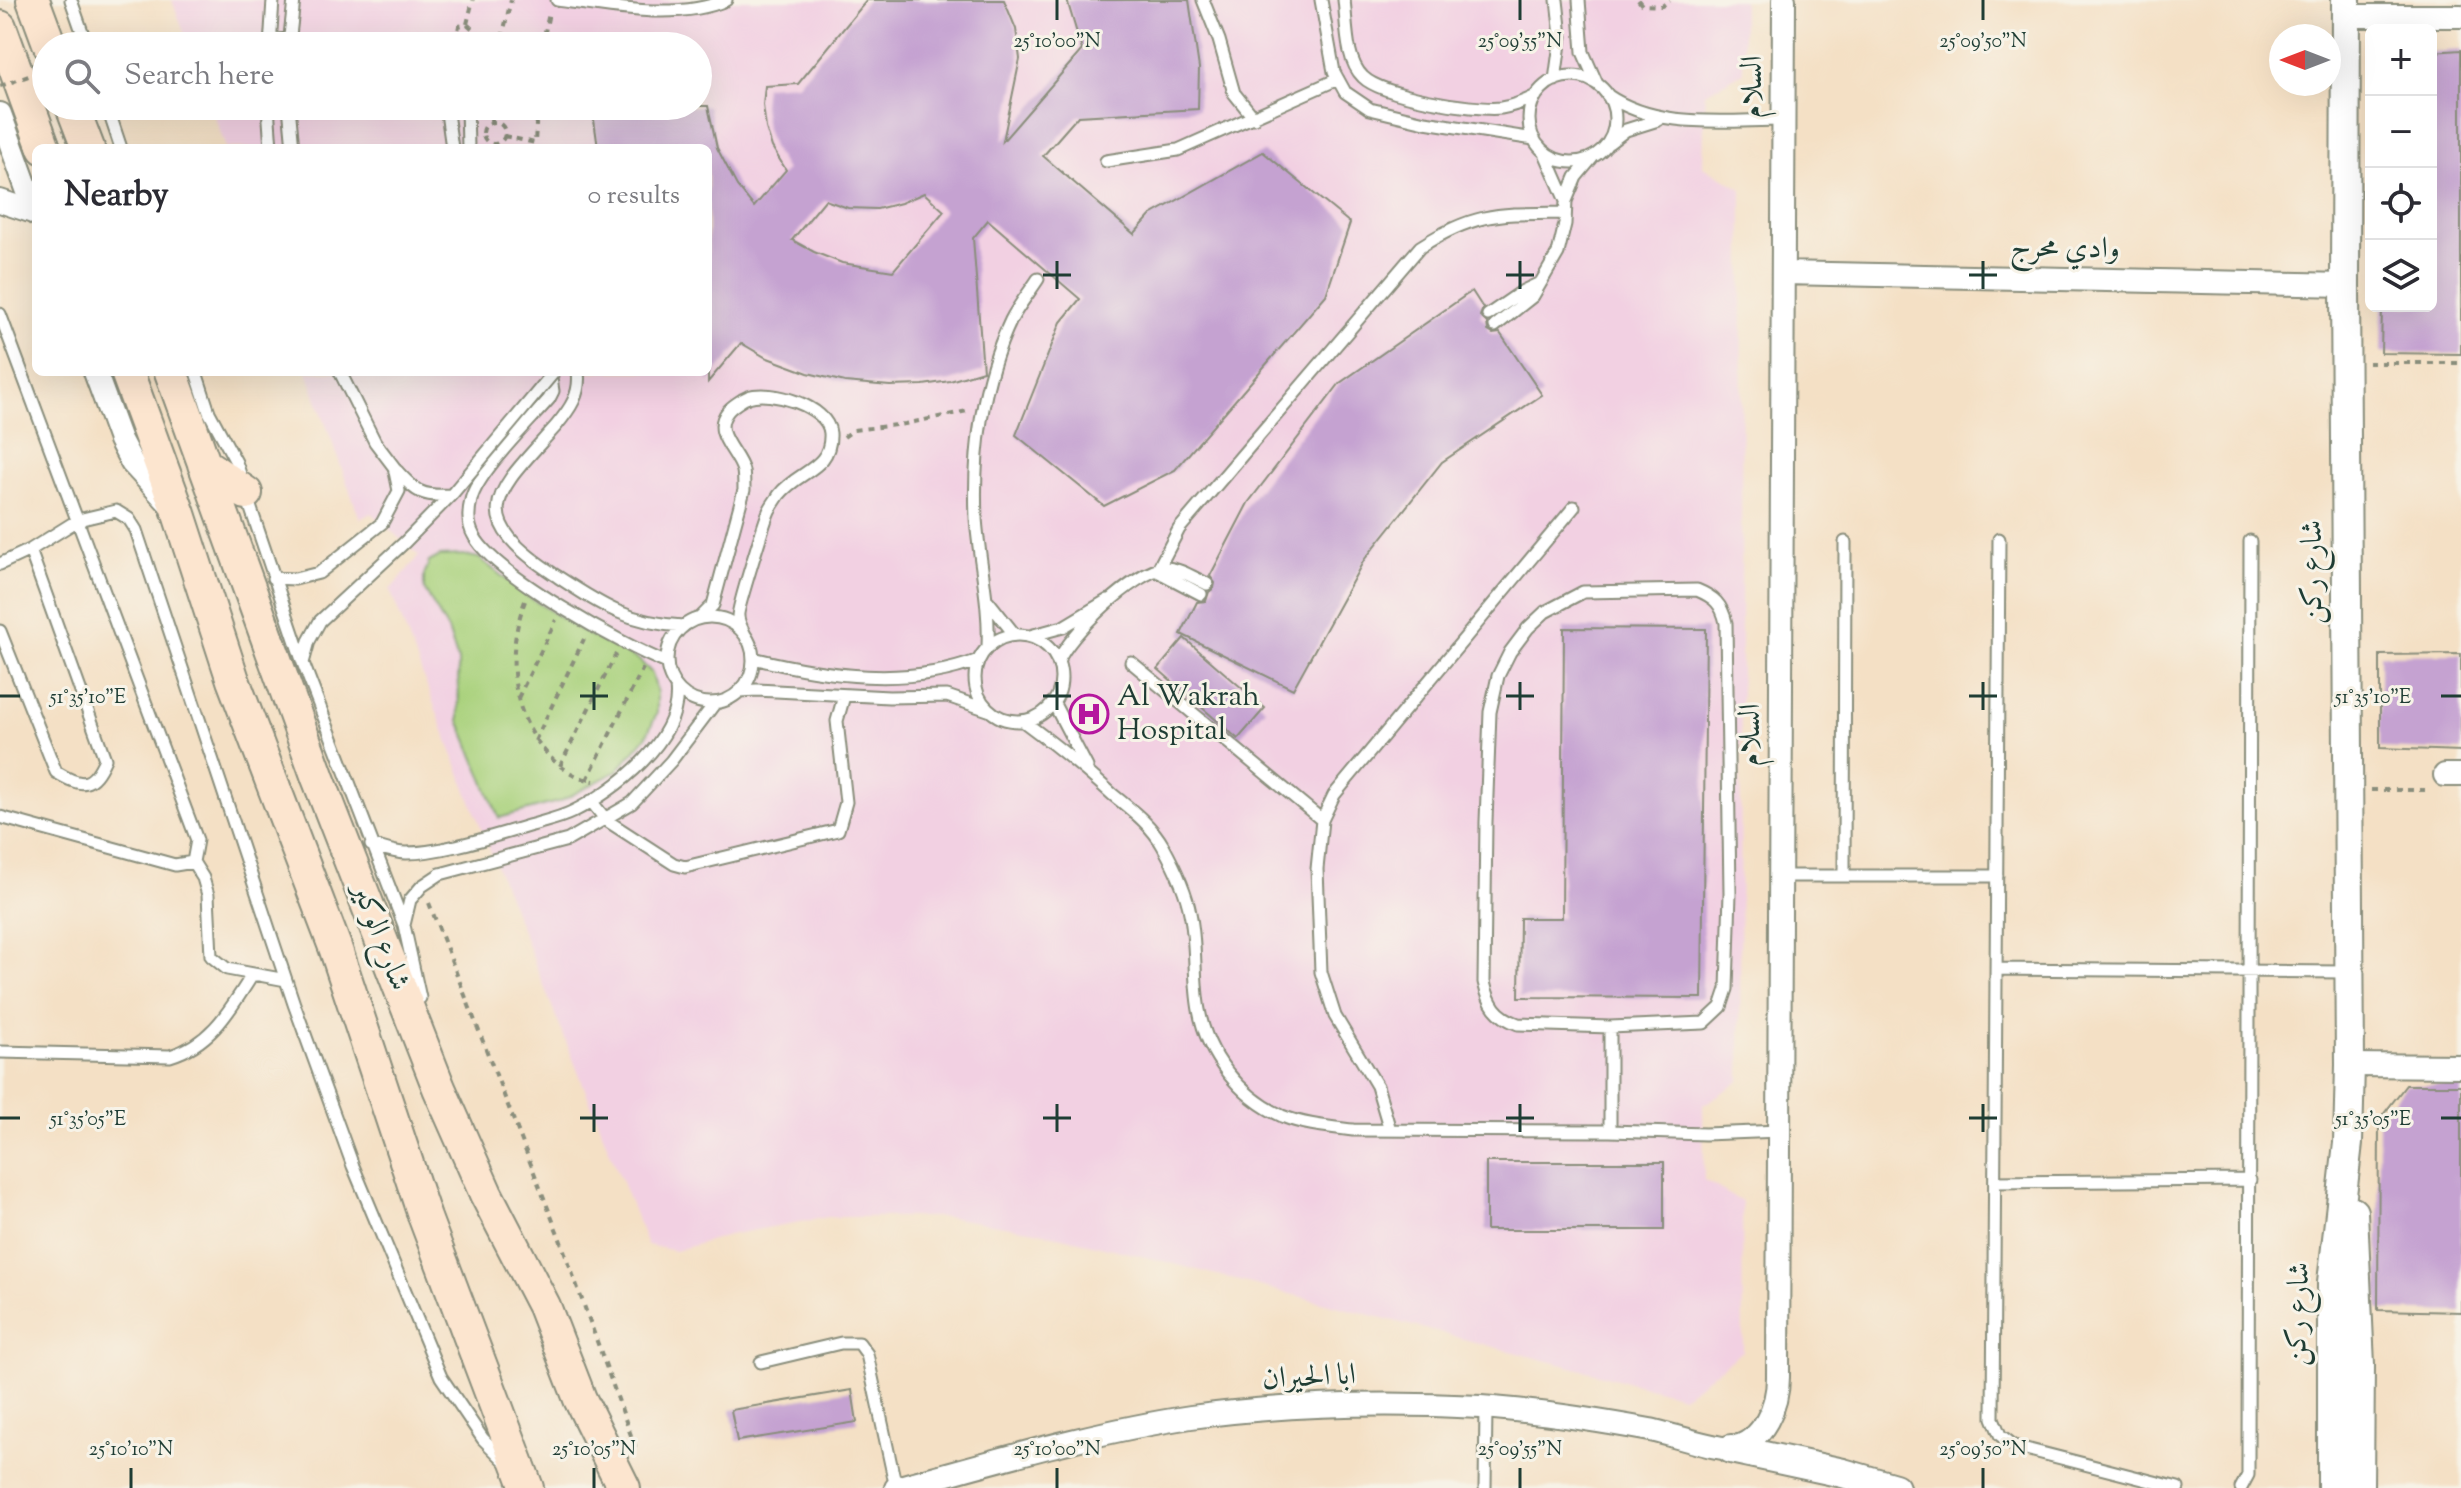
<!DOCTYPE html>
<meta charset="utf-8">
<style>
:root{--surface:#fff;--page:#f7f7f7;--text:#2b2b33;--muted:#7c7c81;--line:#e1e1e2}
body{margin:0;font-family:"Sorts Mill Goudy",Amiri,serif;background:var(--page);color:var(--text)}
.controls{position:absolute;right:24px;top:24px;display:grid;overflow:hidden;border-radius:12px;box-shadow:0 8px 32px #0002}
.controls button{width:72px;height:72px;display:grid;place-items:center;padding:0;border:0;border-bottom:2px solid var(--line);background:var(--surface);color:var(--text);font:40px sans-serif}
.compass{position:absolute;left:2269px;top:24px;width:72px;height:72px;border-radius:50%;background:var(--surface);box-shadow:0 8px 32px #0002;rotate:270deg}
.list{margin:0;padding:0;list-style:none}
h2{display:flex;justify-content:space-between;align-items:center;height:104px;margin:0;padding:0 32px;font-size:34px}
h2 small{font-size:26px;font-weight:400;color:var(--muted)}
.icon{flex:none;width:44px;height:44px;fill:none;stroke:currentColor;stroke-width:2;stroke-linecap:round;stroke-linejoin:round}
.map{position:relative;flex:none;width:2461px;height:1488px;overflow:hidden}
.search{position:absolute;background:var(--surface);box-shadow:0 8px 32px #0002;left:32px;top:32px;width:680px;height:88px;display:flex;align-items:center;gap:20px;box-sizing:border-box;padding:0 28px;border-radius:44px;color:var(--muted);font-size:30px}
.panel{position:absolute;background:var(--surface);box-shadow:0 8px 32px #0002;left:32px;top:144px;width:680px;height:232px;border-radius:12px}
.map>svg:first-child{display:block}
.built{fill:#f2d0e2}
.green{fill:#a9d17c;stroke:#648758;stroke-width:2}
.building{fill:#c5a2d1;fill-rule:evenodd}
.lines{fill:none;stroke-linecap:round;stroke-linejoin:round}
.service-casing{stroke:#8a8e7c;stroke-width:15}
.minor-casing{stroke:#8a8e7c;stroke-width:26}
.tertiary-casing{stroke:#8a8e7c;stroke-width:32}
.secondary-casing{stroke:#8a8e7c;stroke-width:36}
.path{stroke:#8a8e7c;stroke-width:4;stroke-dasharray:6 6;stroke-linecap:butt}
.service{stroke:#fff;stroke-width:11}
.minor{stroke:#fff;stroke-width:22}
.tertiary{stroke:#fff;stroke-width:28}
.secondary{stroke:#fce5cf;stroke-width:32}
.service-bridge-casing{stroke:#8a8e7c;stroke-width:15;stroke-linecap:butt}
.path-bridge{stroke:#8a8e7c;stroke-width:4;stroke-dasharray:6 6;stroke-linecap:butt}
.service-bridge{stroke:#fff;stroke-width:11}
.ticks{fill:none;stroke:#1f3d34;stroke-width:3}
.labels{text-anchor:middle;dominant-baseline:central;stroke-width:6;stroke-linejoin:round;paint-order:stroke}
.street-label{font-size:30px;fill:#1f3d34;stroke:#f7f3e8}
.poi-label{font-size:30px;fill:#1f3d34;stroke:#f7f3e8;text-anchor:start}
.ticks-label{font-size:20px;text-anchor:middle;fill:#1f3d34;stroke:#f7f3e8;stroke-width:6;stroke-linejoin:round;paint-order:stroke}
</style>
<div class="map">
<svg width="2461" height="1488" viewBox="0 0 2461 1488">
<rect width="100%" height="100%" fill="#f7f3e8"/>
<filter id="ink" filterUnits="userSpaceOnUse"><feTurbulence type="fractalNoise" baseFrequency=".0125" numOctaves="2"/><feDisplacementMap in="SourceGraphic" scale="16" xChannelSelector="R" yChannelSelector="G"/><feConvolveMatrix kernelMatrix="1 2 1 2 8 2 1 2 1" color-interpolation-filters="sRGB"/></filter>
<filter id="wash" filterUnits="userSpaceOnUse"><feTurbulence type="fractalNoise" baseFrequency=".006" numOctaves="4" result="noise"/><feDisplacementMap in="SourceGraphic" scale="32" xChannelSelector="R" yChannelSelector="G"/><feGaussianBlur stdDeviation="1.8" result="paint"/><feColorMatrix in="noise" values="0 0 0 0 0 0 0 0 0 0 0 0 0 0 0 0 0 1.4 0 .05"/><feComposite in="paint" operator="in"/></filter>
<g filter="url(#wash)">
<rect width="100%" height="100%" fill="#f4e0c5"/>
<path class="built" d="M 172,0 L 1743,0 L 1743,72 L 1705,93 L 1703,166 L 1742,189 L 1740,1081 L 1703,1105 L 1704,1180 L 1742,1202 L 1743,1351 L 1683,1396 L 1159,1260 L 1036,1231 L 947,1217 L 828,1217 L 728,1235 L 675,1251 L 647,1245 L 485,838 L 390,590 L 419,556 L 371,513 L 360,519 L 307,372 L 708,372 L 708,148 L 226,148 L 211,106 L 698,106 L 698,46 L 189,46 Z"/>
<path class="green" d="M 463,555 L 479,558 L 527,596 L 583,632 L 639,660 L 652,673 L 657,693 L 657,713 L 646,737 L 617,771 L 561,801 L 499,818 L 459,720 L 458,661 L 448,630 L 424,589 L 424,575 L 429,562 L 440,556 Z"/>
<g id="blocks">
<path class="building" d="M 867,0 L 1004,0 L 1016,29 L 1020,59 L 1003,141 L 1082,50 L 1067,0 L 1189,0 L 1199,68 L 1198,109 L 1078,116 L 1043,156 L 1134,234 L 1151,215 L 1263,152 L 1350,223 L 1326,295 L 1175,470 L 1104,506 L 1016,435 L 1061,322 L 1080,299 L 988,220 L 973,238 L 983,371 L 950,381 L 923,385 L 890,386 L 845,382 L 808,373 L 765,357 L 741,343 L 708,382 L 708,148 L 598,148 L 592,106 L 708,106 L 717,148 L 737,186 L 754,207 L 786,170 L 772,147 L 766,128 L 763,105 L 765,86 L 798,84 ZM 924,193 L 944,211 L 893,271 L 842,263 L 814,252 L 792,240 L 825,200 L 848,208 L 877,209 L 901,203 Z
M 2461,50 L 2461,354 L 2381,353 L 2382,306 L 2431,306 L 2431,52 Z
M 1472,291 L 1483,308 L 1480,316 L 1487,323 L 1488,331 L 1493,334 L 1500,333 L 1542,395 L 1442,462 L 1364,560 L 1293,689 L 1181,634 L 1197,602 L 1206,601 L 1209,592 L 1214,588 L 1215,583 L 1210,576 L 1248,503 L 1340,383 Z
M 1564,628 L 1706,629 L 1702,998 L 1519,997 L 1520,918 L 1562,918 Z
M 1184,638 L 1265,708 L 1238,739 L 1158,669 Z
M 2461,654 L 2461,751 L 2380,748 L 2380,655 Z
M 2406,1085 L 2461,1085 L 2461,1312 L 2378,1310 L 2379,1120 Z
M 1486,1162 L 1664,1162 L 1664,1230 L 1486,1230 Z
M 852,1390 L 857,1422 L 737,1441 L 731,1410 Z"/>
</g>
</g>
<g filter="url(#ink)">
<use href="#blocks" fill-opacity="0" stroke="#8a8e7c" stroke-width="2"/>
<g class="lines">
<g class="service-casing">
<path id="service" d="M 71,0 L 87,46
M 557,0 C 608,7 678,21 726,0
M 1203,0 L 1219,40 L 1234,93 L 1254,118
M 1321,0 L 1334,72 L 1345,92 L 1370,109 L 1425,122 L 1534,139
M 1344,0 C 1347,23 1345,60 1363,77 C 1382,96 1474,111 1501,108 C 1514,106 1524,102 1536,96
M 1579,0 L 1583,52 L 1597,84
M 271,37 L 289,41 L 388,46
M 289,45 L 294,0
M 270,46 L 273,0
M1529 119a43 43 0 1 1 86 0a43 43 0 1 1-86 0Z
M 1555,80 L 1561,36 L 1557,0
M 1607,95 C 1658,130 1724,120 1783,120
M 107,106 L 121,148
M 268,106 L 271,148
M 289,106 L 293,148
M 446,106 L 452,148
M 467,106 L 468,148
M 1609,143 L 1626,130 L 1658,120
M 1106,161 L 1178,150 L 1338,79
M 1566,201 L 1576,177 L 1592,158
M 0,314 L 197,840 L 193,862 L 175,865 L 0,817
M 1488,315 L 1523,291 L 1540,283
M 1495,326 L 1533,296 L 1558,253 L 1565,224 L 1566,201 L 1545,153
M 196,372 L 209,412 L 236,462 L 242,480
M 550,372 L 553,391 L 549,399 C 529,422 477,473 471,500 C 468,512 468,526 474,536 C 495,575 624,646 667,663
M 578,372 C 581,394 570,409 556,426 C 497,492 463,515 555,575 C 601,605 627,623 683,626
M 397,471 C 416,492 422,497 451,495
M 247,497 L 303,663 L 404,925 L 420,998
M 1999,539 L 1993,1418 L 2000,1435 L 2014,1446 L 2178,1488
M 0,564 L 30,550 L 78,520 L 116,511 L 129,519 L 136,530 L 294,1004 L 353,1166 L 441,1377 L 483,1439 L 505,1461
M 1157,571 L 1179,529 L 1420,247 C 1476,211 1501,214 1565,213
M 1157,571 L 1201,594
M 273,578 L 295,579 L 319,573 L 382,523 L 399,491 L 394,467 L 375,442 L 340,372
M 1697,590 C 1714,597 1722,604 1726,623 L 1730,893 L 1727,989 L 1721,1007 L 1704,1023 L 1610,1027 L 1518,1024 C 1496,1016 1489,1004 1484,982 L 1486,822 L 1490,712 L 1498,676 L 1510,652 L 1528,628 L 1545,612 L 1583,592 Z
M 988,601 L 1015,635
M667 660a43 43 0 1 1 86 0a43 43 0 1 1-86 0Z
M 700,618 L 713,605 L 744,490 C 744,484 744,477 743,471 C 738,451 710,433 728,411 C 732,406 743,399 748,397 C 770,389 828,406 830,433 C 832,470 798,470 779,495 C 776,500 772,505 769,511 C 765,520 737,610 738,616 C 738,623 744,632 747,639
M 0,631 L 56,772 C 82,788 92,788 105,759 L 30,550
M975 678a43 43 0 1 1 86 0a43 43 0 1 1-86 0Z
M 1030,636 L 1063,627 L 1108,600
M 988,646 C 990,603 979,561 976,518 C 973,452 982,381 1011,320 C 1018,306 1029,293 1038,279
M 753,658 C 826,676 907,688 979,660
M 1058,662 C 1069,634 1135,571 1165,568 C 1179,568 1194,578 1207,584
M 1131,662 L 1322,820
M 303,663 L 309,641 L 320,621 L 405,542 L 453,493
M 740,691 L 757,690 L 889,697 L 947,696 L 988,710
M 1053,702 L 1087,767
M 1023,721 C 1054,744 1084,768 1112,794 C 1130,809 1151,824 1163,846 C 1174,866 1186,890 1190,913 C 1197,945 1193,978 1199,1010 C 1207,1055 1240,1097 1282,1116 C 1304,1125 1329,1127 1353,1130 L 1610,1131 L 1705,1134 L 1780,1131
M 591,801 L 606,820 L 674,864 L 685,867 L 838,830 L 846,802 L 837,721 L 844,696
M 371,845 C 382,848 394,853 406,853 C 443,853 496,835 532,825 C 545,821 560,818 572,812 C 614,792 683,739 676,687
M 193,862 L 203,878 L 208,895 L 211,956 L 227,969 L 286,980
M 1781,876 L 1997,876
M 1844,876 L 1845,542
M 404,925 L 410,900 L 422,886 L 440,874 L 568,840 L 632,803 L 671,761 L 715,703
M 1996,969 L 2348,972
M 1610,1027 L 1610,1131
M 0,1052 L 170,1056 C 212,1044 231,1008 253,974
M 1390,1130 L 1377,1086 L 1335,1016 L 1321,972 L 1317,869 L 1322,820 L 1334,795 L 1574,507
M 1995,1182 L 2250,1180
M 761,1362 L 841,1343 L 859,1343 L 867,1354 L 896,1488
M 1485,1488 L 1486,1408
M 2241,1488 L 2248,1475 L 2248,1463 L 2250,541"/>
</g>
<g class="minor-casing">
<path id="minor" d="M 2346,16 L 2461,16
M 0,114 L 36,214
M 0,201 L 36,213
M 1783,273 L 2345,285
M 95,372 L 120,440 L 132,463 L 170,504
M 2445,775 L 2461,775
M 2350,1065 L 2461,1066
M 896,1488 C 993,1462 1091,1432 1191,1417 C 1287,1404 1384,1402 1481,1407 C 1537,1411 1595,1420 1650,1430 C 1667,1433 1719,1451 1732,1448 C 1764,1442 1778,1405 1778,1377 L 1784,0"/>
</g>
<g class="tertiary-casing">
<path id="tertiary" d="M 2353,1212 L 2360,1365 L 2359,1488
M 1731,1449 L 1843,1473 L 1895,1488
M 2332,1488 L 2332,1282 L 2348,1143 L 2350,1065 L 2345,285 L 2346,0"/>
</g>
<g class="secondary-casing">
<path id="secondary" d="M 33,0 L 50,46
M 0,27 L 44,148
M 72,106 L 88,148
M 127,372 L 179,514 L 233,680 L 335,947 L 425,1218 L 527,1488
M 171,372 L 318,778 L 439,1088 L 486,1194 L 544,1306 L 580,1399 L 624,1488
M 204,464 L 246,493"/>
</g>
<path class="path" d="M 1638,0 L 1642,5 L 1662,6 L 1670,0
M 467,24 L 473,0
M 502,38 L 511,0
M 472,39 L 474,30 L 467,24 L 459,26 L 457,35 L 463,41 L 472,39 L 488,46
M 490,46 L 497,38 L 507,41 L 510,46
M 542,46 L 549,13
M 519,106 L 537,114
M483 133a11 11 0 1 1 22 0a11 11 0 1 1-22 0Z
M 491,123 L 492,106
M 504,136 L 535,143 L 537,106
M 2368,363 L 2461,363
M 844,437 L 853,430 L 905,424 L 967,411
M 525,601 C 505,654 510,716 551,758 C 562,769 579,779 594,781
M 518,698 L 556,620
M 535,741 L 584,639
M 560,766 L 616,654
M 587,780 L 643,668
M 2371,790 L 2430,790
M 429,903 L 560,1239 L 637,1452"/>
<use href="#service" class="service"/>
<use href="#minor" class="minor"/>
<use href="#tertiary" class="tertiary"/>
<use href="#secondary" class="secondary"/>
<g class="service-bridge-casing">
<path id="service-bridge" d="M 453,493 L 554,372"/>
</g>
<path class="path-bridge" d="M 0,86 L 46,70"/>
<use href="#service-bridge" class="service-bridge"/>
</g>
</g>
<path class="ticks" d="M 1057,0 L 1057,20M 1520,0 L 1520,20M 1983,0 L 1983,20M 1057,261 L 1057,289M 1520,261 L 1520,289M 1983,261 L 1983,289M 1043,275 L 1071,275M 1506,275 L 1534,275M 1969,275 L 1997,275M 594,682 L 594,710M 1057,682 L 1057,710M 1520,682 L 1520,710M 1983,682 L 1983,710M 0,696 L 20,696M 580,696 L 608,696M 1043,696 L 1071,696M 1506,696 L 1534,696M 1969,696 L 1997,696M 2441,696 L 2461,696M 594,1104 L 594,1132M 1057,1104 L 1057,1132M 1520,1104 L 1520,1132M 1983,1104 L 1983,1132M 0,1118 L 20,1118M 580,1118 L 608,1118M 1043,1118 L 1071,1118M 1506,1118 L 1534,1118M 1969,1118 L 1997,1118M 2441,1118 L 2461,1118M 131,1468 L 131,1488M 594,1468 L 594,1488M 1057,1468 L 1057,1488M 1520,1468 L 1520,1488M 1983,1468 L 1983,1488"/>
<defs>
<g id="hospital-ring" transform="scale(2)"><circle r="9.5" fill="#f7f3e8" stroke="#b5179e" stroke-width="1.5"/><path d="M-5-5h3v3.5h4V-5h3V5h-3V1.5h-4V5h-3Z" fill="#b5179e"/></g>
</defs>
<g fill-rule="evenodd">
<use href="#hospital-ring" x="1089" y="714"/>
</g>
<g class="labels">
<g class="street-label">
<text transform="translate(1753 87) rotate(-90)">السلام</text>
<text transform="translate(2065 249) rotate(1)">وادي محرج</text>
<text transform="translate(2313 572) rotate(-90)">شارع ركن</text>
<text transform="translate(1751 735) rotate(-90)">السلام</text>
<text transform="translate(380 937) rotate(69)">شارع الوكير</text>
<text transform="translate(2299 1314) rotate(-88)">شارع ركن</text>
<text transform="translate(1309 1378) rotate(-3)">ابا الحيران</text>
</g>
<g class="poi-label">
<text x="1117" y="697">Al Wakrah<tspan x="1117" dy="34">Hospital</tspan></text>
</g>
</g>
<g class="ticks-label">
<text x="1057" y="47">25°10'00"N</text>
<text x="1520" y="47">25°09'55"N</text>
<text x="1983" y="47">25°09'50"N</text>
<text x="2373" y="703">51°35'10"E</text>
<text x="88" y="703">51°35'10"E</text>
<text x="2373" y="1125">51°35'05"E</text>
<text x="88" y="1125">51°35'05"E</text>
<text x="131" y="1455">25°10'10"N</text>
<text x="594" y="1455">25°10'05"N</text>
<text x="1057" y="1455">25°10'00"N</text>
<text x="1520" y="1455">25°09'55"N</text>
<text x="1983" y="1455">25°09'50"N</text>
</g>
</svg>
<div class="controls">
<button>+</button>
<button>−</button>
<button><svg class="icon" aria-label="locate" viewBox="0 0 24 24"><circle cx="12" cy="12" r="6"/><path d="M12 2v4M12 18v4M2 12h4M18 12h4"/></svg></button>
<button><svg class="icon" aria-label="layers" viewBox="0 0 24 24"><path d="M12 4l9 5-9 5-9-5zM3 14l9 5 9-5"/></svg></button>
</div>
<svg class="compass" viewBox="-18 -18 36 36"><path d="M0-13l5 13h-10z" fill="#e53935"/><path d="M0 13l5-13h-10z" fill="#7c7c81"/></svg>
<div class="search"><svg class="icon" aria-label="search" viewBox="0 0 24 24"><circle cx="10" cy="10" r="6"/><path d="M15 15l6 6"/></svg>Search here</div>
<section class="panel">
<h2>Nearby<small>0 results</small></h2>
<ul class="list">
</ul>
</section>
</div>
